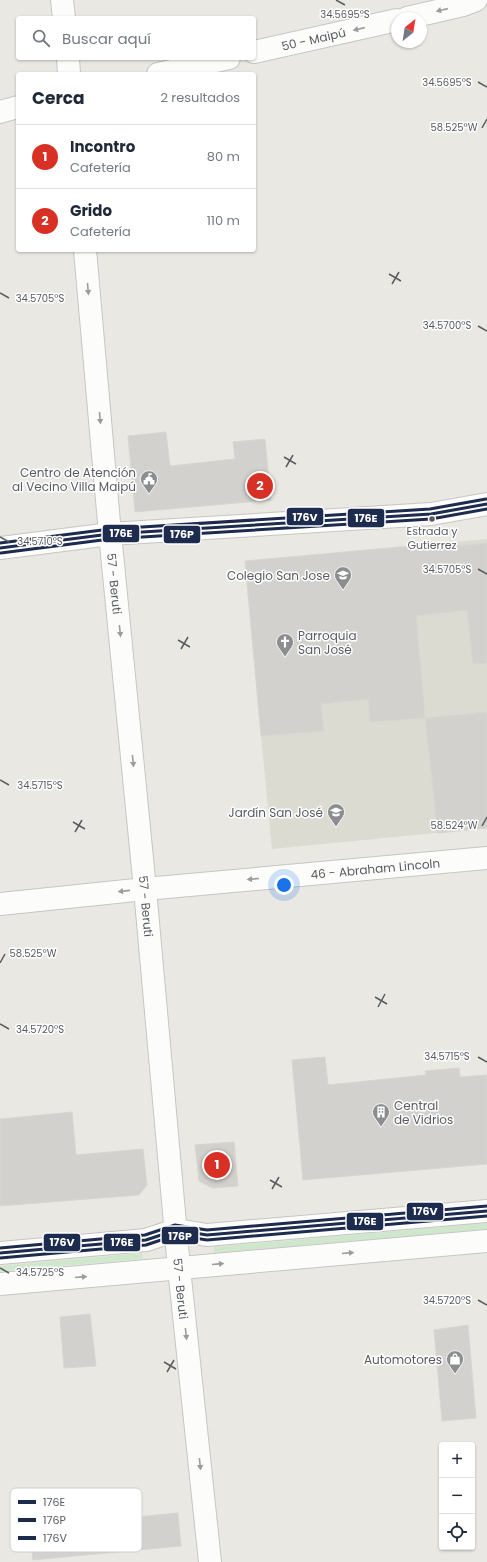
<!DOCTYPE html>
<html lang="es">
<meta charset="utf-8">
<style>
:root{--surface:#fff;--page:#f2f2f3;--text:#1f2937;--muted:#747a83;--line:#e0e1e3;--accent:#d93025}
body{margin:0;font-family:Poppins,sans-serif;background:var(--page);color:var(--text)}
.controls{position:absolute;right:12px;bottom:12px;display:grid;overflow:hidden;border-radius:4px;box-shadow:0 1px 3px #0004}
.controls button{width:36px;height:36px;display:grid;place-items:center;padding:0;border:0;border-bottom:1px solid var(--line);background:var(--surface);color:var(--text);font:20px sans-serif}
.compass{position:absolute;left:391px;top:12px;width:36px;height:36px;border-radius:50%;background:var(--surface);box-shadow:0 1px 3px #0004;rotate:30deg}
.you{position:absolute;left:284px;top:885px;width:14px;height:14px;margin:-10px;border:3px solid #fff;border-radius:50%;background:#1a73e8;box-shadow:0 0 0 6px #1a73e833}
.badge{display:grid;place-items:center;width:26px;height:26px;border-radius:50%;background:var(--accent);color:#fff;font-size:13px;font-weight:700}
.pin{position:absolute;translate:-50% -50%;border:2px solid #fff;box-shadow:0 1px 4px #0006}
.list{margin:0;padding:0;list-style:none}
h2{display:flex;justify-content:space-between;align-items:center;height:52px;margin:0;padding:0 16px;font-size:17px}
h2 small{font-size:13px;font-weight:400;color:var(--muted)}
.list li{display:grid;grid-template-columns:26px 1fr auto;gap:12px;align-items:center;box-sizing:border-box;height:64px;padding:0 16px;border-top:1px solid var(--line)}
.list b{display:block;font-size:15px;white-space:nowrap}
.list p{margin:0;font-size:13px;white-space:nowrap;color:var(--muted)}
.list em{font-size:13px;font-style:normal;color:var(--muted)}
.icon{flex:none;width:22px;height:22px;fill:none;stroke:currentColor;stroke-width:2;stroke-linecap:round;stroke-linejoin:round}
.map{position:relative;flex:none;width:487px;height:1562px;overflow:hidden}
.search{position:absolute;background:var(--surface);box-shadow:0 1px 3px #0004;left:16px;top:16px;width:240px;height:44px;display:flex;align-items:center;gap:10px;box-sizing:border-box;padding:0 14px;border-radius:4px;color:var(--muted);font-size:15px}
.panel{position:absolute;background:var(--surface);box-shadow:0 1px 3px #0004;left:16px;top:72px;width:240px;height:180px;border-radius:4px}
.map>svg:first-child{display:block}
.education{fill:#dcdbd2}
.green{fill:#cfe7cc}
.building{fill:#d2d1cd;stroke:#d9d6d1}
.lines{fill:none;stroke-linecap:round;stroke-linejoin:round}
.minor-casing{stroke:#c6c6c4;stroke-width:24}
.secondary-casing{stroke:#c5c6c4;stroke-width:24}
.minor{stroke:#fcfcfb;stroke-width:22}
.secondary{stroke:#fcfcfb;stroke-width:22}
.bus-1-casing{stroke:#fff;stroke-width:6}
.bus-2-casing{stroke:#fff;stroke-width:6}
.bus-3-casing{stroke:#fff;stroke-width:6}
.bus-1{stroke:#1d2b4f;stroke-width:3}
.bus-2{stroke:#1d2b4f;stroke-width:3}
.bus-3{stroke:#1d2b4f;stroke-width:3}
.oneway{fill:#9a9c9f}
.ticks{fill:none;stroke:#585c61;stroke-width:1.5}
.bus-dot{fill:#585c61;stroke:#fff;stroke-width:1.5}
.labels{text-anchor:middle;dominant-baseline:central;stroke-width:3;stroke-linejoin:round;paint-order:stroke}
.bus-label{font-size:11px;fill:#585c61;stroke:#fff}
.street-label{font-size:12px;fill:#585c61;stroke:#fff}
.poi-label{font-size:12px;fill:#585c61;stroke:#fff;text-anchor:end}
.key{fill:#fff;stroke:#cdced0;stroke-width:1}
.key-label{font-size:11px;fill:#585c61}
.ticks-label{font-size:10px;text-anchor:middle;fill:#585c61;stroke:#fff;stroke-width:3;stroke-linejoin:round;paint-order:stroke}
.line-badge{stroke:#fff;stroke-width:1.5}
.badge-label{font-size:11px;text-anchor:middle;font-weight:bold;fill:#fff}
</style>
<div class="map">
<svg width="487" height="1562" viewBox="0 0 487 1562">
<rect width="100%" height="100%" fill="#eae8e2"/>
<path class="education" d="M 487,539 L 487,828 L 272,849 L 261,736 L 324,731 L 305,556 Z"/>
<path class="green" d="M 487,1223 L 487,1229 L 214,1253 L 214,1247 Z
M 142,1253 L 143,1259 L 0,1271 L 0,1266 Z"/>
<path class="building" d="M 166,432 L 170,466 L 235,459 L 233,442 L 265,439 L 271,500 L 135,512 L 128,436 Z
M 487,543 L 487,663 L 473,664 L 467,610 L 416,616 L 425,718 L 370,722 L 368,699 L 321,704 L 324,731 L 261,736 L 245,561 L 410,546 L 410,550 Z
M 487,712 L 487,828 L 438,833 L 425,718 Z
M 325,1057 L 328,1085 L 426,1075 L 425,1071 L 459,1068 L 460,1077 L 487,1075 L 487,1164 L 303,1180 L 292,1060 Z
M 72,1112 L 76,1155 L 143,1149 L 147,1185 L 139,1195 L 0,1206 L 0,1119 Z
M 234,1142 L 238,1186 L 212,1188 L 199,1181 L 195,1145 Z
M 90,1314 L 96,1366 L 64,1368 L 60,1317 Z
M 468,1325 L 476,1418 L 442,1421 L 434,1330 Z
M 178,1513 L 181,1546 L 33,1560 L 29,1527 Z"/>
<g class="lines">
<g class="minor-casing">
<g id="minor">
<path d="M 62,0 L 64,18"/>
<path d="M 407,18 L 463,5 L 476,0"/>
<path id="s1" d="M 254,52 L 397,20"/>
<path d="M 68,58 L 69,74"/>
<path d="M 158,74 L 229,58"/>
<path d="M 0,112 L 18,107"/>
<path id="s2" d="M 85,250 L 110,534 L 145,889 L 179,1268 L 210,1562"/>
<path d="M 0,548 L 110,534 L 431,514 L 487,504"/>
<path id="s3" d="M 0,904 L 145,889 L 487,858"/>
</g>
</g>
<g class="secondary-casing">
<path id="secondary" d="M 0,1253 L 146,1240 L 176,1230 L 207,1235 L 487,1211
M 0,1284 L 487,1241"/>
</g>
<use href="#minor" class="minor"/>
<use href="#secondary" class="secondary"/>
<g class="bus-1-casing">
<path id="bus-1" d="M 0,548 L 110,534 L 431,514 L 487,504
M 0,1253 L 146,1240 L 176,1230 L 207,1235 L 487,1211"/>
</g>
<g class="bus-2-casing">
<path id="bus-2" d="M 1,553 L 110,539 L 431,519 L 487,509
M 0,1258 L 146,1245 L 176,1235 L 207,1240 L 487,1216"/>
</g>
<g class="bus-3-casing">
<path id="bus-3" d="M 0,543 L 110,529 L 430,509 L 486,499
M 0,1248 L 145,1235 L 175,1225 L 207,1230 L 487,1206"/>
</g>
<use href="#bus-1" class="bus-1"/>
<use href="#bus-2" class="bus-2"/>
<use href="#bus-3" class="bus-3"/>
</g>
<defs><path id="oneway-solid" d="M-6-.8H1V-3.2L6.5 0L1 3.2V.8H-6Z"/></defs>
<g class="oneway">
<use href="#oneway-solid" transform="translate(442 10) rotate(167)"/>
<use href="#oneway-solid" transform="translate(359 29) rotate(167)"/>
<use href="#oneway-solid" transform="translate(88 289) rotate(85)"/>
<use href="#oneway-solid" transform="translate(100 418) rotate(85)"/>
<use href="#oneway-solid" transform="translate(120 631) rotate(84)"/>
<use href="#oneway-solid" transform="translate(133 761) rotate(84)"/>
<use href="#oneway-solid" transform="translate(253 879) rotate(175)"/>
<use href="#oneway-solid" transform="translate(124 891) rotate(174)"/>
<use href="#oneway-solid" transform="translate(348 1253) rotate(-5)"/>
<use href="#oneway-solid" transform="translate(218 1264) rotate(-5)"/>
<use href="#oneway-solid" transform="translate(81 1277) rotate(-5)"/>
<use href="#oneway-solid" transform="translate(186 1334) rotate(84)"/>
<use href="#oneway-solid" transform="translate(200 1464) rotate(84)"/>
</g>
<path class="ticks" d="M 336,0 L 345,5M 478,82 L 487,87M 482,128 L 487,119M 389,274 L 401,281M 392,284 L 399,272M 0,293 L 9,298M 478,326 L 487,331M 284,457 L 296,464M 286,467 L 293,455M 0,537 L 9,542M 478,569 L 487,574M 178,640 L 190,647M 181,649 L 188,637M 0,780 L 9,785M 73,822 L 85,829M 482,826 L 487,817M 75,832 L 82,820M 0,963 L 5,954M 375,997 L 387,1004M 378,1007 L 385,994M 0,1024 L 9,1029M 478,1057 L 487,1062M 270,1180 L 282,1187M 272,1189 L 279,1177M 0,1268 L 9,1273M 478,1300 L 487,1305M 164,1362 L 176,1369M 167,1372 L 174,1360"/>
<defs>
<g id="civic-pin" transform="scale(0.9)"><path d="M0 17L-7.5 6A9.5 9.5 0 1 1 7.5 6Z" fill="#8b8d8e" stroke="#fff"/><path d="M-.6-6.5H3V-4.5H.6V-3L4-1V1h2V6H-6V1h2V-1L-.6-3ZM-1.2 2.5V6h2.4V2.5Z" fill="#fff"/></g>
<g id="university-pin" transform="scale(0.9)"><path d="M0 17L-7.5 6A9.5 9.5 0 1 1 7.5 6Z" fill="#8b8d8e" stroke="#fff"/><path d="M0-5L7-2L0 1L-7-2ZM-4 1L0 2.5L4 1V4Q0 6-4 4Z" fill="#fff"/></g>
<g id="church-pin" transform="scale(0.9)"><path d="M0 17L-7.5 6A9.5 9.5 0 1 1 7.5 6Z" fill="#8b8d8e" stroke="#fff"/><path d="M-1.2-6h2.4v3.5h3.3v2.4h-3.3V6h-2.4V-.1h-3.3v-2.4h3.3Z" fill="#fff"/></g>
<g id="school-pin" transform="scale(0.9)"><path d="M0 17L-7.5 6A9.5 9.5 0 1 1 7.5 6Z" fill="#8b8d8e" stroke="#fff"/><path d="M0-5L7-2L0 1L-7-2ZM-4 1L0 2.5L4 1V4Q0 6-4 4Z" fill="#fff"/></g>
<g id="building-pin" transform="scale(0.9)"><path d="M0 17L-7.5 6A9.5 9.5 0 1 1 7.5 6Z" fill="#8b8d8e" stroke="#fff"/><path d="M-4-6H4V6H1V3H-1V6H-4ZM-2.5-4.3h1.7v1.8h-1.7ZM.8-4.3h1.7v1.8H.8ZM-2.5-1h1.7V.8h-1.7ZM.8-1h1.7V.8H.8Z" fill="#fff"/></g>
<g id="shop-pin" transform="scale(0.9)"><path d="M0 17L-7.5 6A9.5 9.5 0 1 1 7.5 6Z" fill="#8b8d8e" stroke="#fff"/><path d="M-5-2.5h2.3a2.7 3.5 0 0 1 5.4 0H5L5.5 6h-11ZM-1.5-2.5h3a1.5 2.3 0 0 0-3 0Z" fill="#fff"/></g>
</defs>
<g fill-rule="evenodd">
<use href="#civic-pin" x="149" y="479"/>
<use href="#university-pin" x="343" y="575"/>
<use href="#church-pin" x="285" y="642"/>
<use href="#school-pin" x="336" y="812"/>
<use href="#building-pin" x="381" y="1112"/>
<use href="#shop-pin" x="455" y="1359"/>
</g>
<circle class="bus-dot" cx="432" cy="519" r="3.5"/>
<g class="labels">
<g class="bus-label">
<text x="432" y="531">Estrada y<tspan x="432" dy="14">Gutierrez</tspan></text>
</g>
<g class="street-label">
<text stroke="none"><textPath href="#s1" startOffset="61">50 - Maipú</textPath></text>
<text stroke="none"><textPath href="#s2" startOffset="335">57 - Beruti</textPath></text>
<text stroke="none"><textPath href="#s3" startOffset="377">46 - Abraham Lincoln</textPath></text>
<text stroke="none"><textPath href="#s2" startOffset="659">57 - Beruti</textPath></text>
<text stroke="none"><textPath href="#s2" startOffset="1043">57 - Beruti</textPath></text>
</g>
<g class="poi-label">
<text x="136" y="472">Centro de Atención<tspan x="136" dy="14">al Vecino Villa Maipú</tspan></text>
<text x="330" y="575">Colegio San Jose</text>
<text x="298" y="635" text-anchor="start">Parroquia<tspan x="298" dy="14">San José</tspan></text>
<text x="323" y="812">Jardín San José</text>
<text x="394" y="1105" text-anchor="start">Central<tspan x="394" dy="14">de Vidrios</tspan></text>
<text x="442" y="1359">Automotores</text>
</g>
</g>
<rect x="10" y="1488" width="132" height="64" rx="6" class="key"/>
<rect x="18" y="1500" width="18" height="4" fill="#1d2b4f"/>
<rect x="18" y="1518" width="18" height="4" fill="#1d2b4f"/>
<rect x="18" y="1536" width="18" height="4" fill="#1d2b4f"/>
<g class="key-label">
<text x="43" y="1506">176E</text>
<text x="43" y="1524">176P</text>
<text x="43" y="1542">176V</text>
</g>
<g class="ticks-label">
<text x="345" y="18">34.5695°S</text>
<text x="447" y="86">34.5695°S</text>
<text x="454" y="131">58.525°W</text>
<text x="40" y="302">34.5705°S</text>
<text x="447" y="329">34.5700°S</text>
<text x="40" y="545">34.5710°S</text>
<text x="447" y="573">34.5705°S</text>
<text x="40" y="789">34.5715°S</text>
<text x="454" y="829">58.524°W</text>
<text x="33" y="957">58.525°W</text>
<text x="40" y="1033">34.5720°S</text>
<text x="447" y="1060">34.5715°S</text>
<text x="40" y="1276">34.5725°S</text>
<text x="447" y="1304">34.5720°S</text>
</g>
<g class="line-badge">
<rect x="286" y="507" width="38" height="19" rx="4" fill="#1d2b4f"/>
<rect x="347" y="508" width="38" height="20" rx="4" fill="#1d2b4f"/>
<rect x="102" y="524" width="38" height="19" rx="4" fill="#1d2b4f"/>
<rect x="163" y="525" width="38" height="19" rx="4" fill="#1d2b4f"/>
<rect x="406" y="1202" width="38" height="19" rx="4" fill="#1d2b4f"/>
<rect x="346" y="1212" width="38" height="19" rx="4" fill="#1d2b4f"/>
<rect x="161" y="1226" width="38" height="19" rx="4" fill="#1d2b4f"/>
<rect x="103" y="1233" width="38" height="19" rx="4" fill="#1d2b4f"/>
<rect x="43" y="1233" width="38" height="19" rx="4" fill="#1d2b4f"/>
</g>
<g class="badge-label">
<text x="305" y="521">176V</text>
<text x="366" y="522">176E</text>
<text x="121" y="537">176E</text>
<text x="182" y="538">176P</text>
<text x="425" y="1215">176V</text>
<text x="365" y="1225">176E</text>
<text x="180" y="1240">176P</text>
<text x="122" y="1246">176E</text>
<text x="62" y="1246">176V</text>
</g>
</svg>
<div class="controls">
<button>+</button>
<button>−</button>
<button><svg class="icon" aria-label="locate" viewBox="0 0 24 24"><circle cx="12" cy="12" r="6"/><path d="M12 2v4M12 18v4M2 12h4M18 12h4"/></svg></button>
</div>
<svg class="compass" viewBox="-18 -18 36 36"><path d="M0-13l5 13h-10z" fill="#e53935"/><path d="M0 13l5-13h-10z" fill="#747a83"/></svg>
<div class="you"></div>
<div class="pin badge" style="left:217px;top:1165px">1</div>
<div class="pin badge" style="left:260px;top:486px">2</div>
<div class="search"><svg class="icon" aria-label="search" viewBox="0 0 24 24"><circle cx="10" cy="10" r="6"/><path d="M15 15l6 6"/></svg>Buscar aquí</div>
<section class="panel">
<h2>Cerca<small>2 resultados</small></h2>
<ul class="list">
<li><span class="badge">1</span><div><b>Incontro</b><p>Cafetería</p></div><em>80 m</em></li>
<li><span class="badge">2</span><div><b>Grido</b><p>Cafetería</p></div><em>110 m</em></li>
</ul>
</section>
</div>
